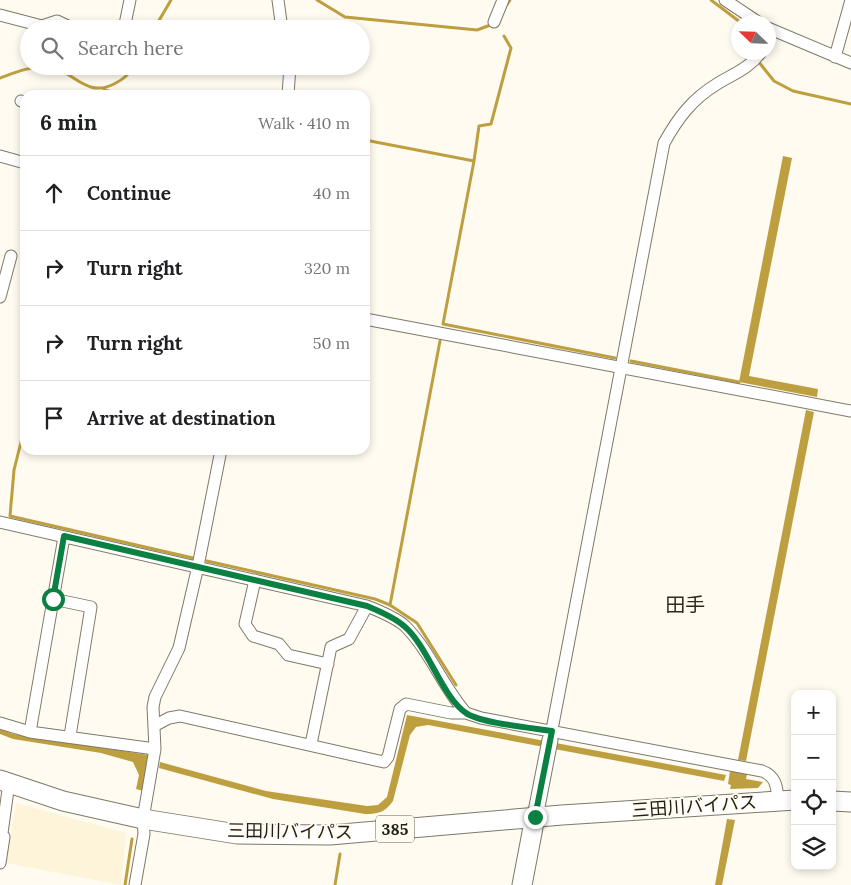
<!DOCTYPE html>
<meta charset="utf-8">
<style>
:root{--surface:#fff;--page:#f2f2f2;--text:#202124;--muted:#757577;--line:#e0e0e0}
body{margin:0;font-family:Lora,"Noto Sans JP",serif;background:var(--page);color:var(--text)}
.controls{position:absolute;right:15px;bottom:15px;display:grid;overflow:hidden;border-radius:10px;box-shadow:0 2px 8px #0003}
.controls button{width:45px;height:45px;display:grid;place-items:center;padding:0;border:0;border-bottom:1px solid var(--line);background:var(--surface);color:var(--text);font:25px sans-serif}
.compass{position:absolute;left:731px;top:15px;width:45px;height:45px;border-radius:50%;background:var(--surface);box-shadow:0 2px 8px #0003;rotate:293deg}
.stop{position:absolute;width:15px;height:15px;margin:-11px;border:4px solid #0b8043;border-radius:50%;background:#fff}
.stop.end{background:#0b8043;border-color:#fff;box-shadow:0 1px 5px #0008}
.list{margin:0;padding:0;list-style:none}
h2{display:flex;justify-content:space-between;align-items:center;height:65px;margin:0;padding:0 20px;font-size:21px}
h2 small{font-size:16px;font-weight:400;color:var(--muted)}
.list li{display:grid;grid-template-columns:32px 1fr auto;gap:15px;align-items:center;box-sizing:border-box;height:75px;padding:0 20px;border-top:1px solid var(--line)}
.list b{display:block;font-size:19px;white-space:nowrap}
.list em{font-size:16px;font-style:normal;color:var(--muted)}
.icon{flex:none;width:28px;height:28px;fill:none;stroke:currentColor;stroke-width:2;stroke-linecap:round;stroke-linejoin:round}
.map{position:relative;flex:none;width:851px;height:885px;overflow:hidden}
.search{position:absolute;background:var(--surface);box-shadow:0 2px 8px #0003;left:20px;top:20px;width:350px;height:55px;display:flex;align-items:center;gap:12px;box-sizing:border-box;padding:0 18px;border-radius:28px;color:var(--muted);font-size:19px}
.panel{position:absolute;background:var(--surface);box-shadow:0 2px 8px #0003;left:20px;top:90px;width:350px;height:365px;border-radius:15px}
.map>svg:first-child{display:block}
.built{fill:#fdf4da}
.water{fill:#be9f40}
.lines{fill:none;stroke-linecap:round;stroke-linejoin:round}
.stream{stroke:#be9f40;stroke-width:3}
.minor-casing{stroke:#7e7968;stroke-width:13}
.tertiary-casing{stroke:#7e7968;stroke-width:17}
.trunk-casing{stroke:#7e7968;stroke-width:21}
.minor{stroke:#fff;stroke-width:11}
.tertiary{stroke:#fff;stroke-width:15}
.trunk{stroke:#fff;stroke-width:19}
.route{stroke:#0b8043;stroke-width:6}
.labels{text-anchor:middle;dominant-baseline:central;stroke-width:4;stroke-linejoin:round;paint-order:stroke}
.shield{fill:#fffbf0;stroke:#636058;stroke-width:1}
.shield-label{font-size:16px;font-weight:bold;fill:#201e17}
.street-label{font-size:18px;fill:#201e17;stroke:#fffbf0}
.quarter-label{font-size:20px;fill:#2f2a1c;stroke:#fffbf0}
</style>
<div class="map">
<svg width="851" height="885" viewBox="0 0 851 885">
<rect width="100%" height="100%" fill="#fffbf0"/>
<path class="built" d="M 16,803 L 126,833 L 121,885 L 6,863 Z"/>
<path class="water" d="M 783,156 L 792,158 L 749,376 L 818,389 L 817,397 L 739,382 Z
M 806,410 L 814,412 L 746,761 L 738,760 Z
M 407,715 L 726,775 L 724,781 L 428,725 L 416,727 L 410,735 L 393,801 C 385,812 379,814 365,814 L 273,799 L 159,768 L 160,762 L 266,791 L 367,806 L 378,805 L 387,797 Z
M 0,729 L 13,734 L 149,755 L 143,791 L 136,789 L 139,775 L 133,762 L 101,753 L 13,739 L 0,734 Z
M 730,771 L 747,774 L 746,779 L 763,782 L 758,788 L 730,789 L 731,785 L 728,784 Z
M 727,819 L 735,820 L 722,885 L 715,885 Z"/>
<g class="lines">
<path class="stream" d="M 317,0 L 345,17 L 477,30 L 493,24
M 711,0 L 740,22
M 506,6 L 510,0
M 154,29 L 171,0
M 758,61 L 774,81 L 793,91 L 851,104
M 0,78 C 14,73 30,66 46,67 C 73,68 84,99 114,84 C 124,79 128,75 134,66
M 104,90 L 126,95
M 365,140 L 474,161 L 443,324 L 615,358
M 474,161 L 479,126 L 491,124 L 511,48 L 504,36
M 631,361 L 739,382
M 25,426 L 14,470 L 10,516 L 193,558
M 207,561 L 375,599 L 390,605 L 417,623 L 456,685
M 390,605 L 440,341
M 125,885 L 132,839
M 335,885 L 340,854"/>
<g class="minor-casing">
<path id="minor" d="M 278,0 L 282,29
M 725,0 L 758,22
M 0,15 L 42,26 L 57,21 L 74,29
M 494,22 L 503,0
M 768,28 L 851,63
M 124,29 L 130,0
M 835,57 L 851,0
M 288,95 L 290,66
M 21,101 L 25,102
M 0,156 L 25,163
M 0,297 L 11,256
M 365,319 L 851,411
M 0,522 L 367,606 C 379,611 395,617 405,626 C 430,651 443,687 466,713
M 255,580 L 245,624 L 253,636 L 279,644 L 288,655 L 328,664
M 53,599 L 91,607 L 70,736
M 0,723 L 30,732 L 155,749
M 154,726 L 169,718 L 180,716 L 384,762 L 388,757 L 400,709 L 406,704 L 451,713 L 466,713 L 481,718 L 762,771 C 776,776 777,787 778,800
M 30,732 L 64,537
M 550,740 L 664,143 C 678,118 692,99 717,84 C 733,74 750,68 761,52
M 311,744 L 331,647 L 349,639 L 367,606
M 0,863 L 4,837 L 2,833 L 9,783
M 135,885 L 144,834 L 143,819 L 155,749 L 153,707 L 155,697 L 179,648 L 198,566 L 221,450"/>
</g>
<g class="tertiary-casing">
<path id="tertiary" d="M 535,817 L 550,740"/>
</g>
<g class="trunk-casing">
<path id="trunk" d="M 0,780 L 63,801 L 143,819 L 237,834 L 330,835 L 562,815 L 795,800
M 832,801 L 851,802
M 522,885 L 535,817"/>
</g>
<use href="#minor" class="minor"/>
<use href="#tertiary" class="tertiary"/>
<use href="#trunk" class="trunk"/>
</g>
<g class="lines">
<path class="route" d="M 53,599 L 64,536 L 367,606 C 379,611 394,617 404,626 C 428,646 442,697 466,713 C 480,723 533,728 552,731 L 535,817"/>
</g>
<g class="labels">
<rect class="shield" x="376" y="815.5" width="38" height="27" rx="4"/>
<g class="shield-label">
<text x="395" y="829">385</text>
</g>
<g class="street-label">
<text transform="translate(694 806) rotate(-4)">三田川バイパス</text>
<text transform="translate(290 831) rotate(1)">三田川バイパス</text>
</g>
<g class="quarter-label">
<text x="685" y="604">田手</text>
</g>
</g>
</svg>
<div class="controls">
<button>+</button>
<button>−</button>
<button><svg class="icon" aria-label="locate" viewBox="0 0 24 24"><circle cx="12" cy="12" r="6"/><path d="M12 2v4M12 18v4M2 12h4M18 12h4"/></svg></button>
<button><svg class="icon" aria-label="layers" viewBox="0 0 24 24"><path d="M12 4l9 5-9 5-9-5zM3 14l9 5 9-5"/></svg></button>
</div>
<svg class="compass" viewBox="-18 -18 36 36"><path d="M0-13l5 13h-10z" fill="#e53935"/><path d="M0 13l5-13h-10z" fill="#757577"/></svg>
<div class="stop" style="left:53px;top:599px"></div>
<div class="stop end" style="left:535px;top:817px"></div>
<div class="search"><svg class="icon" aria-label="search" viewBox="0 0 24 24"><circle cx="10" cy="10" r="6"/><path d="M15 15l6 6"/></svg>Search here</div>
<section class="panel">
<h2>6 min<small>Walk · 410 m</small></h2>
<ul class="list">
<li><svg class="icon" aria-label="ahead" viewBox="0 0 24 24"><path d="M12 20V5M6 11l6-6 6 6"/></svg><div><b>Continue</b></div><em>40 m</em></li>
<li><svg class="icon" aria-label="right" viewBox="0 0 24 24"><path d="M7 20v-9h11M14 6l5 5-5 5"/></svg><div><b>Turn right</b></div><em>320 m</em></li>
<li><svg class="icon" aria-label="right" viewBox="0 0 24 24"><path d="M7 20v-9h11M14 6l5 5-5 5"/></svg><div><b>Turn right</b></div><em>50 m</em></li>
<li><svg class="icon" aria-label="arrive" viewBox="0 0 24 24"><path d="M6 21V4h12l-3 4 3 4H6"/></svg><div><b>Arrive at destination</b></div></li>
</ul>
</section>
</div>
